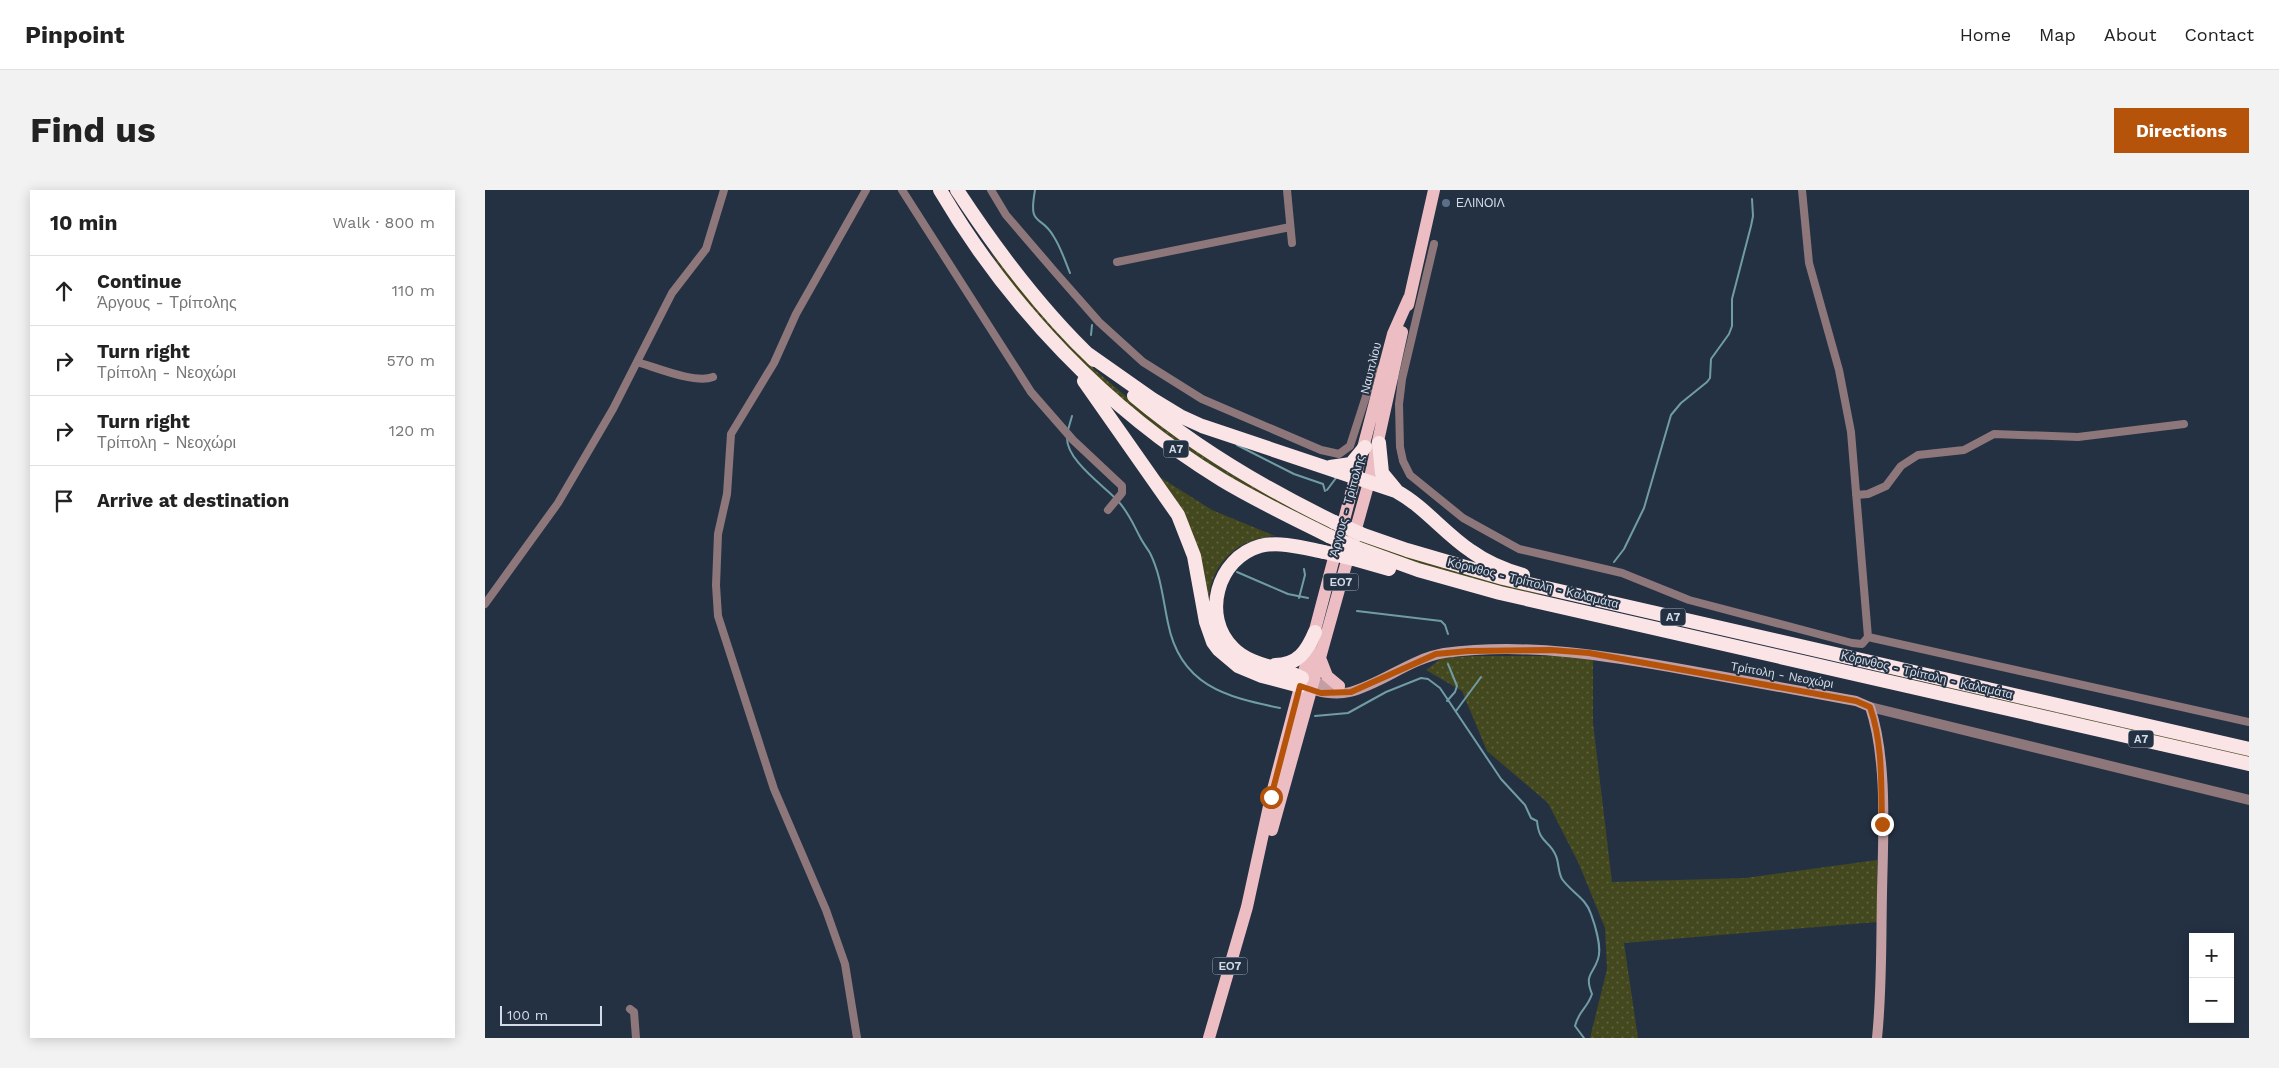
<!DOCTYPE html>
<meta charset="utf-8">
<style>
:root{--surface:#fff;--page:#f2f2f2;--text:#222;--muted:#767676;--line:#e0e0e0;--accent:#b45309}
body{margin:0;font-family:"Work Sans",sans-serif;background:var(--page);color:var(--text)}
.controls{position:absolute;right:15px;bottom:15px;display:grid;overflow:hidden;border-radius:0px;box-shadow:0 2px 12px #0003}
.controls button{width:45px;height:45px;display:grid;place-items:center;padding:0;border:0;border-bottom:1px solid var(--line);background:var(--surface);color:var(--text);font:25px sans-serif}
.scale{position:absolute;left:15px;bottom:12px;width:102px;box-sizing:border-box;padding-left:5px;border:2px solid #d2dbe7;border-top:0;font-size:14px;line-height:18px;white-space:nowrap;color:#d2dbe7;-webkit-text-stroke:4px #243143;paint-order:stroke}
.stop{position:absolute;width:15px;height:15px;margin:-11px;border:4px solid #b45309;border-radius:50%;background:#fff}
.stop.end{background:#b45309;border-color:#fff;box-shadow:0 1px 5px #0008}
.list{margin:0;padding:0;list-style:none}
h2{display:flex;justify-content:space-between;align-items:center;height:65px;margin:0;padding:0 20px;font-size:21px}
h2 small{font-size:16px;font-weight:400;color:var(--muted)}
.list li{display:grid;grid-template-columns:32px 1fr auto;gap:15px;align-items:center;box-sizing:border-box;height:70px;padding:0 20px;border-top:1px solid var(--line)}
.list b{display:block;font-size:19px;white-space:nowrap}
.list p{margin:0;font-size:16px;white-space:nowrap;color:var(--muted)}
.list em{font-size:16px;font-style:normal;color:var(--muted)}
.icon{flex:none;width:28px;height:28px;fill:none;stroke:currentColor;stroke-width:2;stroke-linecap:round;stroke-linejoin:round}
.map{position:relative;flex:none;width:1764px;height:848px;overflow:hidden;border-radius:0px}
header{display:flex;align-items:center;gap:30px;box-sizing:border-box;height:70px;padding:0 25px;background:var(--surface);border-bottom:1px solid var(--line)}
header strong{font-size:24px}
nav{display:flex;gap:28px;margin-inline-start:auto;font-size:18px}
.intro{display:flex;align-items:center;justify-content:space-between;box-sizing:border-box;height:120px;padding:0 30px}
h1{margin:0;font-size:35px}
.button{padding:12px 22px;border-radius:0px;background:var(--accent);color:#fff;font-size:18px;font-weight:700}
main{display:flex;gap:30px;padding:0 30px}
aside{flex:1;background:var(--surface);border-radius:0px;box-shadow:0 2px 12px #0003}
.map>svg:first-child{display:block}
.grass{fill:url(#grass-dots)}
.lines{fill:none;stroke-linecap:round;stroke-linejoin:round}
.stream{stroke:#709da5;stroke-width:2}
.minor{stroke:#8e777a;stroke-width:8}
.tertiary{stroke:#8e777a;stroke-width:10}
.secondary{stroke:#c39fa3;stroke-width:10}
.primary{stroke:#ecbec3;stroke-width:12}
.motorway{stroke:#fae4e6;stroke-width:14}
.motorway-bridge{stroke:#fae4e6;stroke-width:14}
.route{stroke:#b45309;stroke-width:6}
.service-dot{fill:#5c6f8a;stroke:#243143;stroke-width:2}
.labels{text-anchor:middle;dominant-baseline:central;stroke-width:4;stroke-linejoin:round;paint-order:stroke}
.shield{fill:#243143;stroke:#9ea8b6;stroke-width:1}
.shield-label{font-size:11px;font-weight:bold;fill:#d2dbe7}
.poi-label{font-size:12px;fill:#d2dbe7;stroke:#243143;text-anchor:start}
.street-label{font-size:12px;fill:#d2dbe7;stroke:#243143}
</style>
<header>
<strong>Pinpoint</strong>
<nav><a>Home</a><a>Map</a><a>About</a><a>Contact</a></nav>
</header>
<div class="intro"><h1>Find us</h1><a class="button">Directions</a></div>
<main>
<aside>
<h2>10 min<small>Walk · 800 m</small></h2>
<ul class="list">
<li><svg class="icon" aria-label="ahead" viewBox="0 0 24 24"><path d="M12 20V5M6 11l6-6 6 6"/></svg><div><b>Continue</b><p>Άργους - Τρίπολης</p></div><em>110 m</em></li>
<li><svg class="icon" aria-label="right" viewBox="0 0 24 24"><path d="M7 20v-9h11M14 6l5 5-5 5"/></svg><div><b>Turn right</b><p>Τρίπολη - Νεοχώρι</p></div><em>570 m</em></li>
<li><svg class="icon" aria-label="right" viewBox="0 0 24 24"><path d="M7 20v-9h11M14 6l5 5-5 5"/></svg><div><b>Turn right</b><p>Τρίπολη - Νεοχώρι</p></div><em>120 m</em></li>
<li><svg class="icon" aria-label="arrive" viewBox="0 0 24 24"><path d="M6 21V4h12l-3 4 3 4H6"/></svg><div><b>Arrive at destination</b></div></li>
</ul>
</aside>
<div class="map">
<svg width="1764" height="848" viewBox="0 0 1764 848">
<defs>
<pattern id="grass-dots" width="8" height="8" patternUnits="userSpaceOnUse" patternTransform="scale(1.25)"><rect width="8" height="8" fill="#44481e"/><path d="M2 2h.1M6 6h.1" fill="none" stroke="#5e623f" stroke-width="1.8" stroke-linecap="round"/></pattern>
</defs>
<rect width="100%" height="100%" fill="#243143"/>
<path class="grass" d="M 504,60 L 609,179 L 678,238 L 741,281 L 807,318 L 921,366 L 1058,405 C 854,375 615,237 504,60 Z
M 670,284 L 727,320 L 790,346 C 726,349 700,423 751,464 C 766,476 786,479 804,485 L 802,490 C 769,480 731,468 721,430 C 715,409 716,387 711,366 C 702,336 687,310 670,284 Z
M 990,466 L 1075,466 L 1108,470 L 1108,533 L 1127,692 L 1260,688 L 1392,670 L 1392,732 L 1139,753 L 1153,848 L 1105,848 L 1122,779 L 1120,738 L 1094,674 L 1063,613 L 1002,561 L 977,501 L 941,480 L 957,468 Z
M 1385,480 L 1764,565 L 1764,569 L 1403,485 Z"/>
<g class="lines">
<path class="stream" d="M 550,0 C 543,39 556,23 569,47 C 576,58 580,71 585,83
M 606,145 L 607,135
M 583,240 L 587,226
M 582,247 C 581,269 615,293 630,308
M 752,255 L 809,284 L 838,294 L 840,301
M 842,300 L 851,288
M 633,311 C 644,323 648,334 655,347 C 658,353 662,358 665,363 C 676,385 678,410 683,433 C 695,495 740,507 795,518
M 1129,372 L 1139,359 L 1159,318 L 1186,225 L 1196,213 L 1222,192 L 1225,188 L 1226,169 L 1244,144 L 1247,136 L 1247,109 L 1266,36 L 1268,26 L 1267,9
M 752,382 L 803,404 L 823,408
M 814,408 L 820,385 L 819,379
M 872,421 L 956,431 L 960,435 L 963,444
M 962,511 L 970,502 L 972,496 L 963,474
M 971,521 L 996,487
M 830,526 L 863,523 L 901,502 L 936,488 L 943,489 L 955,498 L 1016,589 L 1040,615 L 1046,628 L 1052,631 C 1054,654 1065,650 1071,666 C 1074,673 1073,682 1077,689 C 1086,702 1101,708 1106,724 C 1110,735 1117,758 1113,769 C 1108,785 1099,784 1107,804 C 1102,819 1094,820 1090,836 L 1099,848"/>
<path class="minor" d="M 417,0 L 546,202 L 588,250 L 637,296 L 637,303 L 623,320
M 506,0 L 521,25 L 570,82 L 614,132 L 658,172 L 717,209 L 836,260 L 854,264 L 865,256 L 884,197 L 897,177
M 802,0 L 807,53
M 949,54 L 917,189 L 914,214 L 915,257 L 918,271 L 925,285 L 978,328 L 1034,359 L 1137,383 L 1204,410 L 1367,453 L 1377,454 L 1383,447 L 1366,242 L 1354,180 L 1324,73 L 1317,0
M 632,72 L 805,37
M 152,172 C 170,177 210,194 228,187
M 1371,305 L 1383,304 L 1401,296 L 1416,276 L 1433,265 L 1479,260 L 1509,244 L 1593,247 L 1699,234
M 0,414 L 73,313 L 128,219 L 187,103 L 221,59 L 239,0
M 1383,447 L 1764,532
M 145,819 L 149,822 L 151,848
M 372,848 L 360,774 L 341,720 L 289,599 L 233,426 L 231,395 L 233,344 L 242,304 L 246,244 L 289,173 L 311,124 L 381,0"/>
<path class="tertiary" d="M 1385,517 L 1764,610"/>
<path class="secondary" d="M 823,490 L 841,495 L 855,496
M 819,497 C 834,502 849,506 865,502 C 898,493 925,469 959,463 C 1043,452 1125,466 1207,481 C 1262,491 1317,501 1371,511 L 1385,517 C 1403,570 1398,647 1397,703 C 1396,751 1397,800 1392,848"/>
<path class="primary" d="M 923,115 L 949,0
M 835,468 L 842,486 L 854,496
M 787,640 L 884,292 L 917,142
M 724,848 L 762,717 L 786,607 L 908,144 L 924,108"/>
<path class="motorway" d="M 455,0 C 523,116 622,220 737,290 C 772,311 808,328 844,346
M 472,0 C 512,61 556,120 609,170
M 603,164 L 667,209 L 695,226 L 717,236 L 911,301 C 940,317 959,343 986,361 C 1001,372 1020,380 1038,385
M 599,191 L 693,325 L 709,366 L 721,432 L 728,452 L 734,460 L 753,476 L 777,486 L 815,496
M 649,206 C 711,258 777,297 849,332
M 894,253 L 897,283 L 911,300
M 845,277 L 866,274 L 880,257
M 876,344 L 922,360 L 1018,388 L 1764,559
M 872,358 L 933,380 L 1015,403 L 1764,574
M 869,369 L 904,379
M 790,475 C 813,475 822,461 830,442
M 817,488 C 796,477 765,476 748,458 C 716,427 732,368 775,356 C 795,351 819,358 839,362"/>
<path class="motorway-bridge" d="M 849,332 L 876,344
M 844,346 L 872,358
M 839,362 L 869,369"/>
</g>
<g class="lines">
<path class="route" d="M 786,607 L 815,496 L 836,503 L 866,502 L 951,464 L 983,461 L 1066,460 L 1104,463 L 1371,511 L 1385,517 C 1398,554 1396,595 1397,634"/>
</g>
<circle class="service-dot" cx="961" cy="13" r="5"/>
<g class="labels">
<g class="shield">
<rect x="678.5" y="250.5" width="25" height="17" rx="4"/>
<rect x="838.5" y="383.5" width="35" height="17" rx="4"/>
<rect x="1175.5" y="418.5" width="25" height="17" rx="4"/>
<rect x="1643.5" y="540.5" width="25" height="17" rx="4"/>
<rect x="727.5" y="767.5" width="35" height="17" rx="4"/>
</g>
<g class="shield-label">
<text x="691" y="259">Α7</text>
<text x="856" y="392">ΕΟ7</text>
<text x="1188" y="427">Α7</text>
<text x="1656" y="549">Α7</text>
<text x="745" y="776">ΕΟ7</text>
</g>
<g class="poi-label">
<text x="971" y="13">ΕΛΙΝΟΙΛ</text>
</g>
<g class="street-label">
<text transform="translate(886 178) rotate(-76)">Ναυπλίου</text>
<text transform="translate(862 316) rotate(-75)">Άργους - Τρίπολης</text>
<text transform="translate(1048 393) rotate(14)">Κόρινθος - Τρίπολη - Καλαμάτα</text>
<text transform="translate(1297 485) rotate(10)">Τρίπολη - Νεοχώρι</text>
<text transform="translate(1442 485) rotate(13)">Κόρινθος - Τρίπολη - Καλαμάτα</text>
</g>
</g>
</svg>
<div class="controls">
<button>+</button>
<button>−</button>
</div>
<div class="scale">100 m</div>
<div class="stop" style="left:786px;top:607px"></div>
<div class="stop end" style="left:1397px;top:634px"></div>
</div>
</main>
